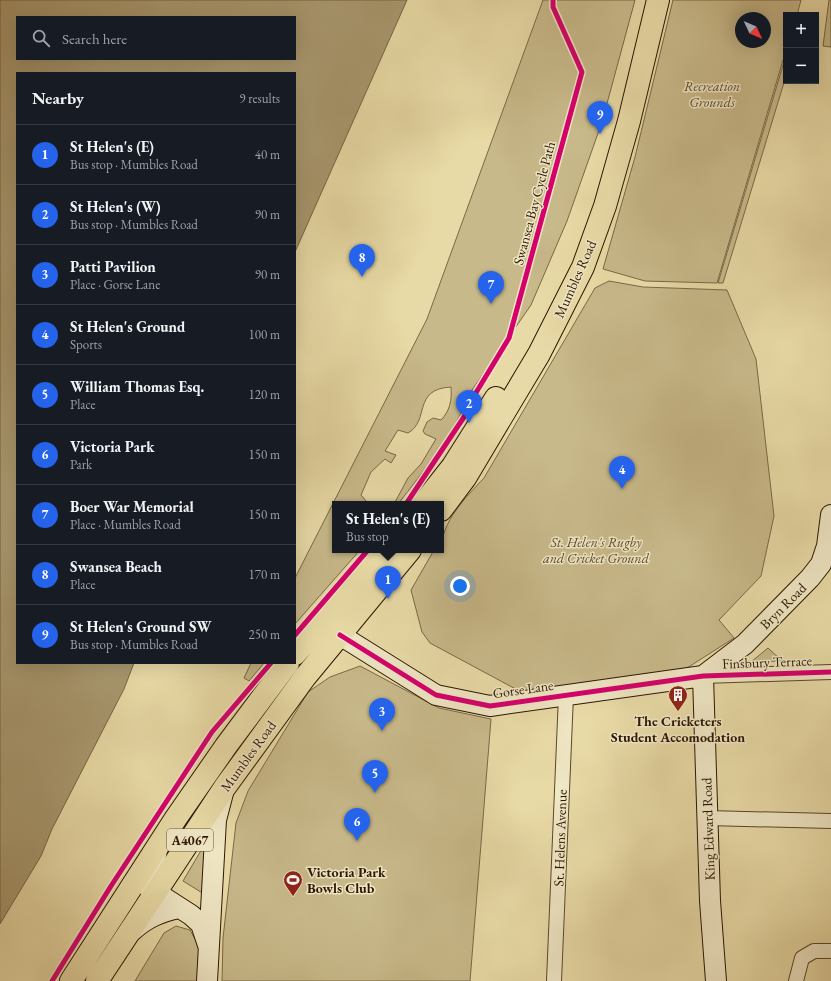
<!DOCTYPE html>
<meta charset="utf-8">
<style>
:root{--surface:#171b24;--page:#242831;--text:#f1f3f6;--muted:#9ea1a6;--line:#363941;--accent:#2563eb}
body{margin:0;font-family:"EB Garamond",serif;background:var(--page);color:var(--text)}
.controls{position:absolute;right:12px;top:12px;display:grid;overflow:hidden;border-radius:0px;box-shadow:0 4px 16px #0002}
.controls button{width:36px;height:36px;display:grid;place-items:center;padding:0;border:0;border-bottom:1px solid var(--line);background:var(--surface);color:var(--text);font:20px sans-serif}
.compass{position:absolute;left:735px;top:12px;width:36px;height:36px;border-radius:50%;background:var(--surface);box-shadow:0 4px 16px #0002;rotate:134deg}
.you{position:absolute;left:460px;top:586px;width:14px;height:14px;margin:-10px;border:3px solid #fff;border-radius:50%;background:#1a73e8;box-shadow:0 0 0 6px #1a73e833}
.badge{display:grid;place-items:center;width:26px;height:26px;border-radius:50%;background:var(--accent);color:#fff;font-size:13px;font-weight:700}
.pin{position:absolute;translate:-50% -33px;filter:drop-shadow(0 1px 2px #0008)}
.pin::after{content:'';position:absolute;top:21px;width:14px;height:12px;background:inherit;clip-path:polygon(0 0,100% 0,50% 100%)}
.popup{position:absolute;left:332px;top:501px;width:112px;height:52px;box-sizing:border-box;display:grid;place-content:center;border-radius:0px;background:var(--surface);filter:drop-shadow(0 1px 3px #0005);font-size:13px;white-space:nowrap;color:var(--muted)}
.popup b{font-size:15px;color:var(--text)}
.popup::after{content:'';position:absolute;left:50%;top:100%;margin-left:-8px;border:8px solid transparent;border-top-color:var(--surface)}
.list{margin:0;padding:0;list-style:none}
h2{display:flex;justify-content:space-between;align-items:center;height:52px;margin:0;padding:0 16px;font-size:17px}
h2 small{font-size:13px;font-weight:400;color:var(--muted)}
.list li{display:grid;grid-template-columns:26px 1fr auto;gap:12px;align-items:center;box-sizing:border-box;height:60px;padding:0 16px;border-top:1px solid var(--line)}
.list b{display:block;font-size:15px;white-space:nowrap}
.list p{margin:0;font-size:13px;white-space:nowrap;color:var(--muted)}
.list em{font-size:13px;font-style:normal;color:var(--muted)}
.icon{flex:none;width:22px;height:22px;fill:none;stroke:currentColor;stroke-width:2;stroke-linecap:round;stroke-linejoin:round}
.map{position:relative;flex:none;width:831px;height:981px;overflow:hidden}
.search{position:absolute;background:var(--surface);box-shadow:0 4px 16px #0002;left:16px;top:16px;width:280px;height:44px;display:flex;align-items:center;gap:10px;box-sizing:border-box;padding:0 14px;border-radius:0px;color:var(--muted);font-size:15px}
.panel{position:absolute;background:var(--surface);box-shadow:0 4px 16px #0002;left:16px;top:72px;width:280px;height:592px;border-radius:0px}
.map>svg:first-child{display:block}
.green{fill:#c8b98a;stroke:#7a6846;fill-rule:evenodd}
.water{fill:#a8976e;stroke:#766342;fill-rule:evenodd}
.lines{fill:none;stroke-linecap:round;stroke-linejoin:round}
.street-casing{stroke:#5a472a;stroke-width:16}
.secondary-casing{stroke:#2b1601;stroke-width:22}
.primary-casing{stroke:#2b1601;stroke-width:24}
.street{stroke:#f0e7c5;stroke-width:14}
.secondary{stroke:#f0e7c5;stroke-width:20}
.primary{stroke:#e8daa6;stroke-width:22}
.cycleway-casing{stroke:#f0e7c5;stroke-width:8}
.cycleway{stroke:#d6006c;stroke-width:5}
.labels{text-anchor:middle;dominant-baseline:central;stroke-width:3;stroke-linejoin:round;paint-order:stroke}
.shield{fill:#f0e7c5;stroke:#66553c;stroke-width:1}
.shield-label{font-size:13px;font-weight:bold;fill:#2b1601}
.park-label{font-size:14px;font-style:italic;fill:#5a472a;stroke:#f0e7c5}
.street-label{font-size:14px;fill:#2b1601;stroke:#f0e7c5}
.poi-label{font-size:14px;font-weight:bold;fill:#2b1601;stroke:#f0e7c5}
</style>
<div class="map">
<svg width="831" height="981" viewBox="0 0 831 981">
<rect width="100%" height="100%" fill="#e8daa6"/>
<filter id="stains"><feTurbulence type="fractalNoise" baseFrequency=".005" numOctaves="4"/><feColorMatrix values="0 0 0 0 .2 0 0 0 0 .09 0 0 0 0 .02 0 0 0 .5 -.17"/></filter>
<radialGradient id="worn" r=".72"><stop offset=".6" stop-color="#630" stop-opacity="0"/><stop offset="1" stop-color="#630" stop-opacity=".3"/></radialGradient>
<path class="green" d="M 543,0 L 635,0 L 602,122 L 567,221 L 531,305 L 470,393 C 456,431 423,472 398,504 L 394,504 L 408,478 L 421,464 L 436,439 L 425,434 L 423,431 L 427,422 L 433,418 L 441,420 C 450,411 452,400 451,387 C 412,389 430,421 408,433 L 398,430 L 385,451 L 396,455 L 391,463 L 385,459 L 371,472 L 361,495 L 366,501 L 366,504 L 335,504 L 335,550 L 360,550 L 295,624 L 295,578 L 427,319 Z
M 673,0 L 801,0 L 797,15 L 786,15 L 786,50 L 717,283 L 645,281 L 603,269 L 635,157 ZM 741,18 L 765,18 L 765,42 L 741,42 Z
M 829,0 L 831,0 L 831,47 L 823,46 Z
M 786,55 L 786,76 L 723,283 L 718,283 Z
M 609,281 L 643,287 L 727,290 L 756,359 L 774,516 L 761,576 L 719,620 L 734,638 L 687,668 L 523,693 L 430,643 L 422,632 L 411,590 L 434,550 L 441,550 C 441,522 466,497 484,478 L 595,288 Z
M 768,648 L 781,660 L 746,666 Z
M 251,663 L 264,663 L 249,681 L 244,678 Z
M 360,666 L 439,708 L 491,719 L 470,981 L 222,981 L 223,938 L 236,823 L 248,791 L 308,692 L 330,677 Z
M 206,842 L 204,894 L 183,881 Z
M 176,926 L 190,930 L 200,948 L 199,981 L 135,981 L 164,933 Z"/>
<path class="water" d="M 0,0 L 407,0 L 295,252 L 295,73 L 17,73 L 17,663 L 134,663 L 124,689 L 52,829 L 41,856 L 0,924 ZM 17,17 L 295,17 L 295,59 L 17,59 Z"/>
<g class="lines">
<g class="street-casing">
<path id="street" d="M 703,676 L 831,672
M 707,818 L 831,821
M 554,981 L 566,695
M 796,981 L 802,958 L 814,951 L 831,951"/>
</g>
<g class="secondary-casing">
<path id="secondary" d="M 340,635 L 436,695 L 490,706 L 703,676 L 745,644 L 810,578 L 821,564 L 827,546 L 831,515
M 703,676 L 710,901 L 716,981
M 157,850 L 149,888 L 191,915 L 201,924 L 208,945
M 132,931 C 146,918 160,912 179,908
M 207,981 L 216,820 L 223,793"/>
</g>
<g class="primary-casing">
<path id="primary" d="M 423,504 L 453,466 L 496,398
M 441,510 L 465,478 L 539,354 L 583,267 L 605,206 L 629,121 L 658,0
M 295,654 L 387,550
M 71,981 L 176,818 L 226,746 L 288,663
M 97,981 L 225,787 L 305,677 L 410,550"/>
</g>
<use href="#street" class="street"/>
<use href="#secondary" class="secondary"/>
<use href="#primary" class="primary"/>
<g class="cycleway-casing">
<path id="cycleway" d="M 406,504 L 470,408 L 474,396 L 509,338 L 582,72 L 553,7 L 553,0
M 295,635 L 368,550
M 340,635 L 436,695 L 490,706 L 703,676 L 831,672
M 52,981 L 111,886 L 212,732 L 271,663"/>
</g>
<use href="#cycleway" class="cycleway"/>
</g>
<defs>
<g id="building-pin" transform="scale(1)"><path d="M0 17L-7.5 6A9.5 9.5 0 1 1 7.5 6Z" fill="#8f2418" stroke="#f0e7c5"/><path d="M-4-6H4V6H1V3H-1V6H-4ZM-2.5-4.3h1.7v1.8h-1.7ZM.8-4.3h1.7v1.8H.8ZM-2.5-1h1.7V.8h-1.7ZM.8-1h1.7V.8H.8Z" fill="#fff"/></g>
<g id="stadium-pin" transform="scale(1)"><path d="M0 17L-7.5 6A9.5 9.5 0 1 1 7.5 6Z" fill="#8f2418" stroke="#f0e7c5"/><path d="M0-5a6.5 5 0 1 0 0 10a6.5 5 0 1 0 0-10ZM-3.5-1.8h7v3.6h-7Z" fill="#fff"/></g>
</defs>
<g fill-rule="evenodd">
<use href="#building-pin" x="678" y="695"/>
<use href="#stadium-pin" x="293" y="880"/>
</g>
<g class="labels">
<rect class="shield" x="167" y="829" width="46" height="22" rx="3"/>
<g class="shield-label">
<text x="190" y="840">A4067</text>
</g>
<g class="park-label">
<text x="712" y="86">Recreation<tspan x="712" dy="16">Grounds</tspan></text>
<text x="596" y="542">St. Helen's Rugby<tspan x="596" dy="16">and Cricket Ground</tspan></text>
</g>
<g class="street-label">
<text transform="translate(534 203) rotate(-75)">Swansea Bay Cycle Path</text>
<text transform="translate(575 279) rotate(-66)">Mumbles Road</text>
<text transform="translate(783 606) rotate(-45)">Bryn Road</text>
<text transform="translate(767 662) rotate(-2)">Finsbury Terrace</text>
<text transform="translate(523 689) rotate(-8)">Gorse Lane</text>
<text transform="translate(248 756) rotate(-54)">Mumbles Road</text>
<text transform="translate(708 829) rotate(-92)">King Edward Road</text>
<text transform="translate(560 838) rotate(-88)">St. Helens Avenue</text>
</g>
<g class="poi-label">
<text x="678" y="721">The Cricketers<tspan x="678" dy="16">Student Accomodation</tspan></text>
<text x="307" y="872" text-anchor="start">Victoria Park<tspan x="307" dy="16">Bowls Club</tspan></text>
</g>
</g>
<rect width="100%" height="100%" filter="url(#stains)"/>
<rect width="100%" height="100%" fill="url(#worn)"/>
</svg>
<div class="controls">
<button>+</button>
<button>−</button>
</div>
<svg class="compass" viewBox="-18 -18 36 36"><path d="M0-13l5 13h-10z" fill="#e53935"/><path d="M0 13l5-13h-10z" fill="#9ea1a6"/></svg>
<div class="you"></div>
<div class="pin badge" style="left:388px;top:599px">1</div>
<div class="popup"><b>St Helen's (E)</b>Bus stop</div>
<div class="pin badge" style="left:469px;top:423px">2</div>
<div class="pin badge" style="left:382px;top:731px">3</div>
<div class="pin badge" style="left:622px;top:489px">4</div>
<div class="pin badge" style="left:375px;top:793px">5</div>
<div class="pin badge" style="left:357px;top:841px">6</div>
<div class="pin badge" style="left:491px;top:304px">7</div>
<div class="pin badge" style="left:362px;top:277px">8</div>
<div class="pin badge" style="left:600px;top:134px">9</div>
<div class="search"><svg class="icon" aria-label="search" viewBox="0 0 24 24"><circle cx="10" cy="10" r="6"/><path d="M15 15l6 6"/></svg>Search here</div>
<section class="panel">
<h2>Nearby<small>9 results</small></h2>
<ul class="list">
<li><span class="badge">1</span><div><b>St Helen's (E)</b><p>Bus stop · Mumbles Road</p></div><em>40 m</em></li>
<li><span class="badge">2</span><div><b>St Helen's (W)</b><p>Bus stop · Mumbles Road</p></div><em>90 m</em></li>
<li><span class="badge">3</span><div><b>Patti Pavilion</b><p>Place · Gorse Lane</p></div><em>90 m</em></li>
<li><span class="badge">4</span><div><b>St Helen's Ground</b><p>Sports</p></div><em>100 m</em></li>
<li><span class="badge">5</span><div><b>William Thomas Esq.</b><p>Place</p></div><em>120 m</em></li>
<li><span class="badge">6</span><div><b>Victoria Park</b><p>Park</p></div><em>150 m</em></li>
<li><span class="badge">7</span><div><b>Boer War Memorial</b><p>Place · Mumbles Road</p></div><em>150 m</em></li>
<li><span class="badge">8</span><div><b>Swansea Beach</b><p>Place</p></div><em>170 m</em></li>
<li><span class="badge">9</span><div><b>St Helen's Ground SW</b><p>Bus stop · Mumbles Road</p></div><em>250 m</em></li>
</ul>
</section>
</div>
